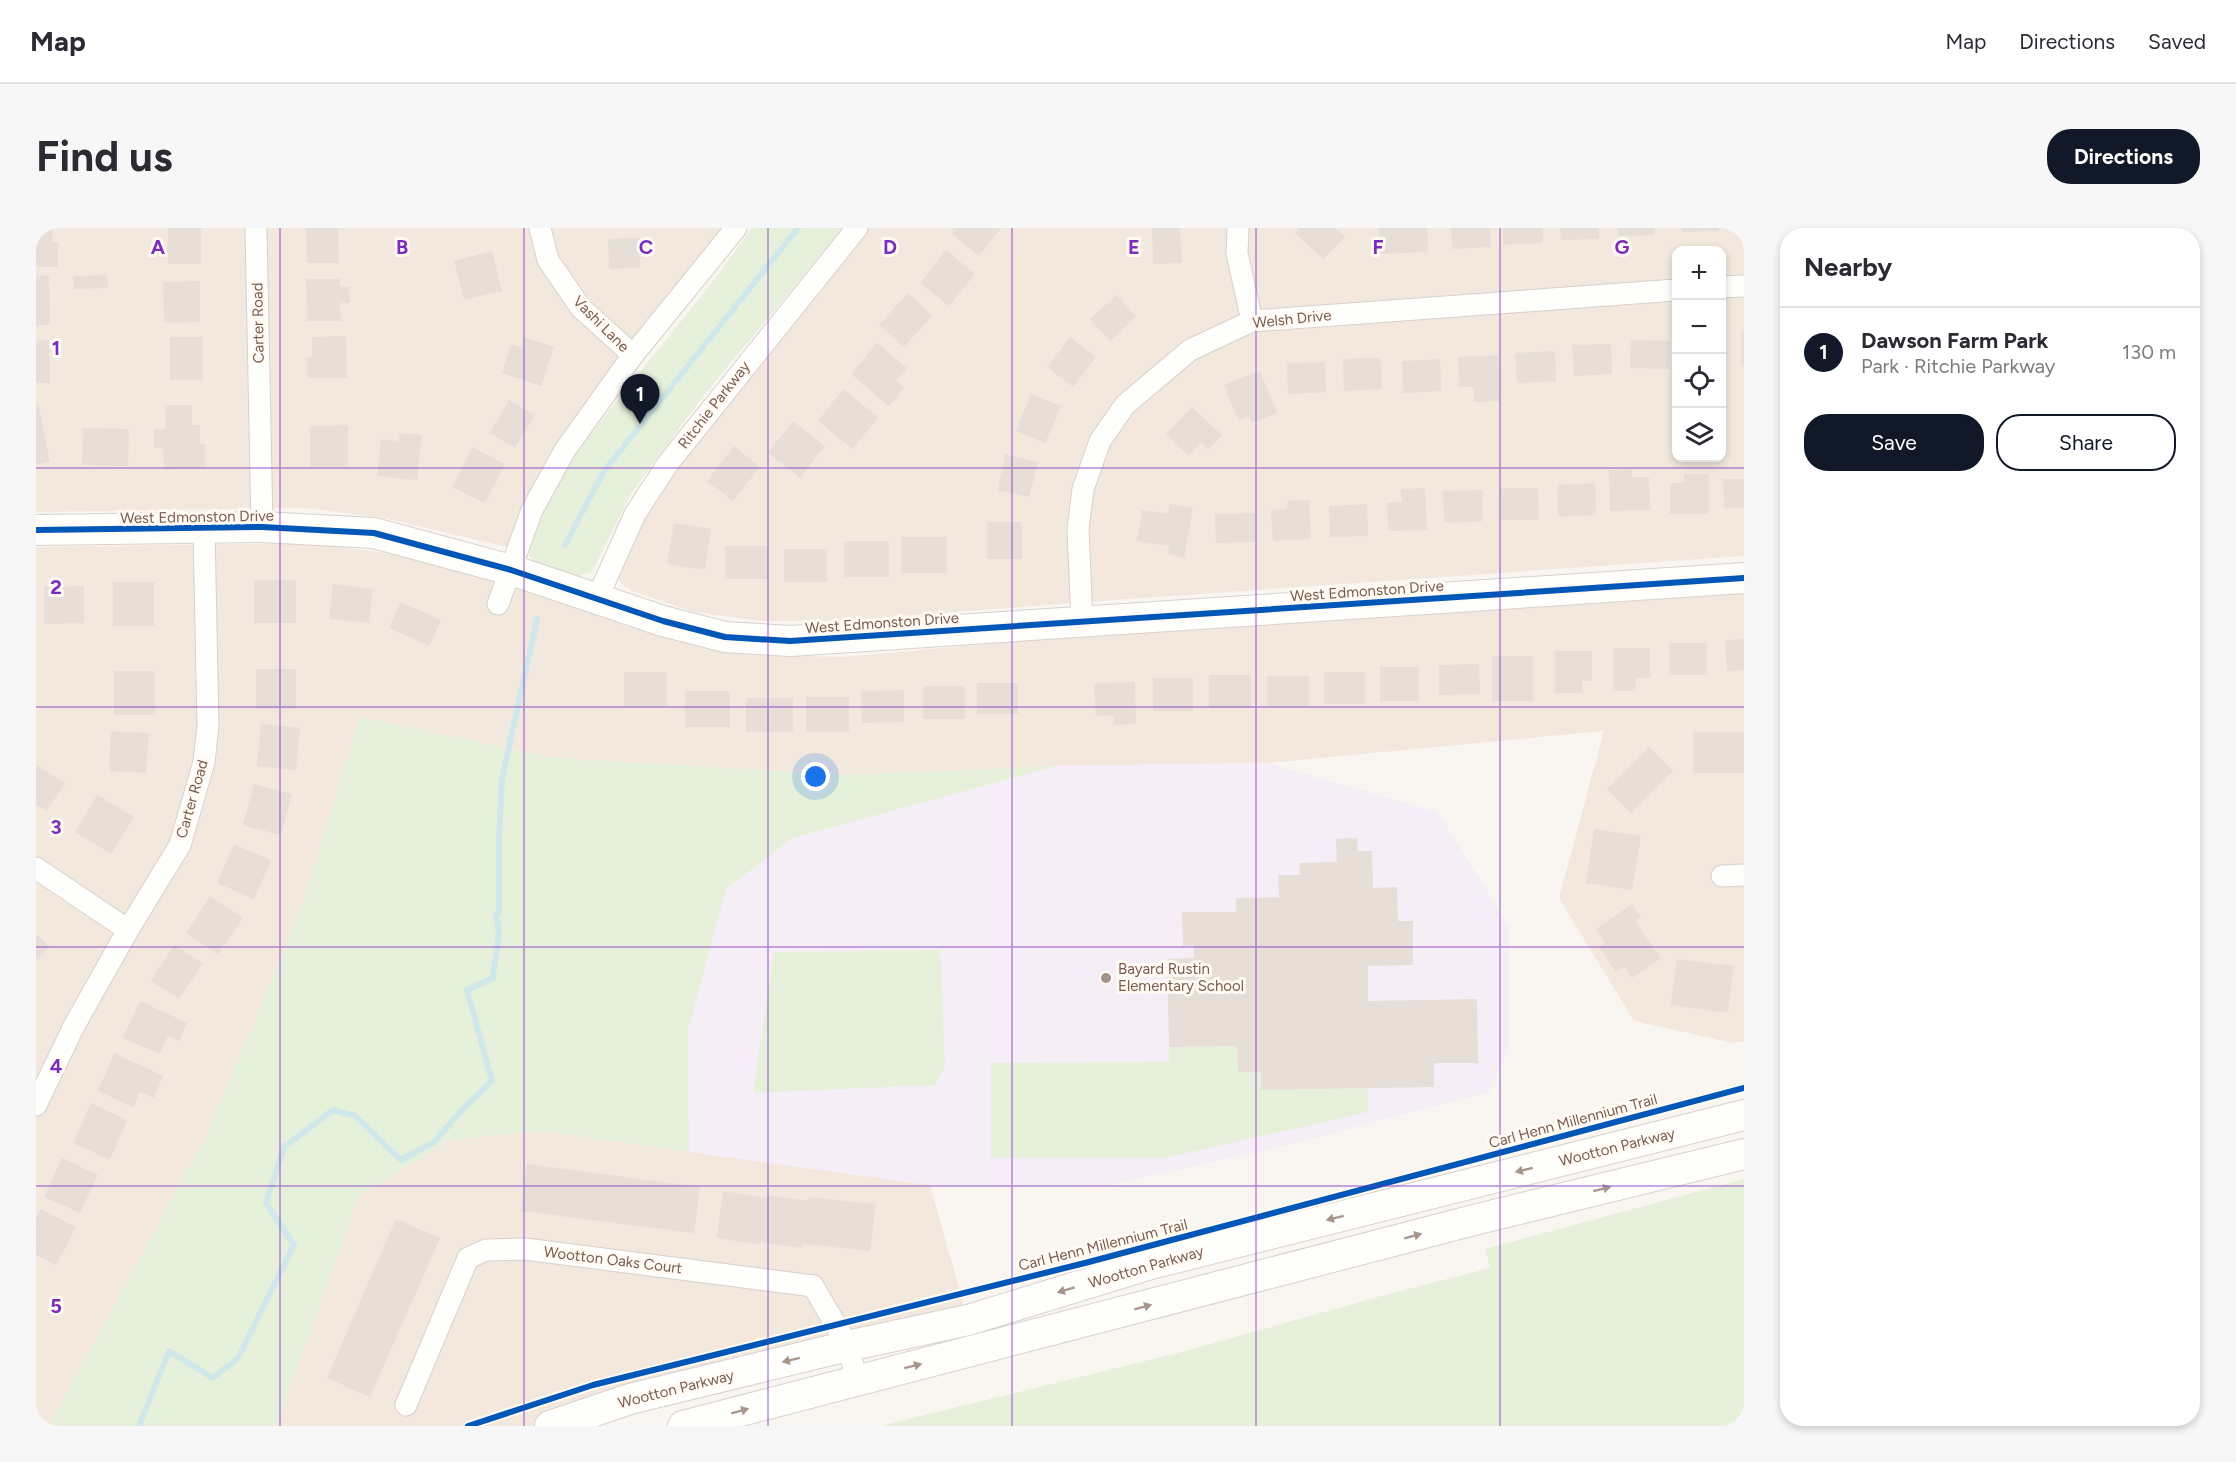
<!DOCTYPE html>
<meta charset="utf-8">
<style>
:root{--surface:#fff;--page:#f7f7f7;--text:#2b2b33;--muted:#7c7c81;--line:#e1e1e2;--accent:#111827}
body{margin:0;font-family:Figtree,sans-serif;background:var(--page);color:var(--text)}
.controls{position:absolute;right:18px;top:18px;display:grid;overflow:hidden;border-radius:12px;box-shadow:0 3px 9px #0003}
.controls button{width:54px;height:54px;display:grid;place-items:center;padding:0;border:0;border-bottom:2px solid var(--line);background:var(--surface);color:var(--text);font:30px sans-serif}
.you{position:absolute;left:780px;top:549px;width:21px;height:21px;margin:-15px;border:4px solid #fff;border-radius:50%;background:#1a73e8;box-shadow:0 0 0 9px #1a73e833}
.badge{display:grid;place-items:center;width:39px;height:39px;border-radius:50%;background:var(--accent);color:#fff;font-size:20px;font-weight:700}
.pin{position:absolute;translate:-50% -50px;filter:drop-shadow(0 2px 3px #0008)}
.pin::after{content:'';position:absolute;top:32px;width:21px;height:18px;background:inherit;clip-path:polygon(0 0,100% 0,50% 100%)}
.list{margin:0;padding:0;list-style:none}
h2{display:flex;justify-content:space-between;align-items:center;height:78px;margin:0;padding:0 24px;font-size:26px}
h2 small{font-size:20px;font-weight:400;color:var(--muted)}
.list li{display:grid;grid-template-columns:39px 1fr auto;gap:18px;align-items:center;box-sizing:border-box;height:90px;padding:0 24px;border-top:2px solid var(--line)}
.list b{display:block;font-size:22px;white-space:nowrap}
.list p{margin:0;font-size:20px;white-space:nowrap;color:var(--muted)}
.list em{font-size:20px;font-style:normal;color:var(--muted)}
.actions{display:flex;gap:12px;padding:18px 24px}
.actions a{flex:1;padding:14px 0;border:2px solid var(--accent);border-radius:24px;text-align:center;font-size:21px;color:var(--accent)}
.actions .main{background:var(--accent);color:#fff}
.icon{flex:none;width:33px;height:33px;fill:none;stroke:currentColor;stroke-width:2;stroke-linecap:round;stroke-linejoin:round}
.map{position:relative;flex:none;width:1708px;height:1198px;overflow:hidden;border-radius:24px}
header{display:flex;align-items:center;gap:36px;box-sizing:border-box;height:84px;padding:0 30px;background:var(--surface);border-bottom:2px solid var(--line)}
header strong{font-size:28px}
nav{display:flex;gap:33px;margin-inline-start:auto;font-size:21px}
.intro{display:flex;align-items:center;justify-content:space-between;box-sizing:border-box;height:144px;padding:0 36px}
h1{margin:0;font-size:42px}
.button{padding:15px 27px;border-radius:24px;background:var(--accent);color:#fff;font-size:21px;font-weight:700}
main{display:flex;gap:36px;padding:0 36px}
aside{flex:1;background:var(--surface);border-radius:24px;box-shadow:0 3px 9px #0003}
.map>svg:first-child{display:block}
.residential{fill:#f2e8de;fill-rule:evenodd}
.education{fill:#f6eef6}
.green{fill:#e7f0db}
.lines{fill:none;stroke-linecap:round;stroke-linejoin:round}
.stream{stroke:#d0e8ea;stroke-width:6}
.building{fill:#e6ded7}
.street-casing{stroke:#d7d1cb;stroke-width:23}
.secondary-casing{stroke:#d9d2cb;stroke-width:32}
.street{stroke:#fefefd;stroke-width:21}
.secondary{stroke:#fefefd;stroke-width:30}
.cycleway-casing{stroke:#fffaf3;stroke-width:10}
.cycleway{stroke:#0057b8;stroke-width:6}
.oneway{fill:#a8958b}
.grid{fill:none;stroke:#7b2cbf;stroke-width:1.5;stroke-opacity:0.55}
.poi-dot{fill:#a69286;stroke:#fffaf3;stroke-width:2}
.labels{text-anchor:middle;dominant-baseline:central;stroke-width:6;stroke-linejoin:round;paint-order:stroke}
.street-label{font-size:15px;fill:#7a5c4d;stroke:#fffaf3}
.poi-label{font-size:15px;fill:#7a5c4d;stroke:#fffaf3;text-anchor:start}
.grid-label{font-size:20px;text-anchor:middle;font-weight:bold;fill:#7b2cbf;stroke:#fffaf3;stroke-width:6;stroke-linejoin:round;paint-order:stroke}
</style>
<header>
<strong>Map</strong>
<nav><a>Map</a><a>Directions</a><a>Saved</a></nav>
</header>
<div class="intro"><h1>Find us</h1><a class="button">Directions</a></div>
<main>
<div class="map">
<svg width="1708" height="1198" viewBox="0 0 1708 1198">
<rect width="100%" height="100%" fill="#f9f5f0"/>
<path class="residential" d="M 0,0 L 692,0 L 496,267 L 471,319 L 344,289 L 268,280 L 0,284 Z
M 829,0 L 1708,0 L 1708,328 L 1077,372 L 804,393 L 725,393 L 658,384 L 596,363 L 586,356 L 580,346 L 603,289 ZM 1640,22 L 1686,22 L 1686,230 L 1640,230 Z
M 274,315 L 357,326 L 520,370 L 590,398 L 710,427 L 808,429 L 994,412 L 1708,363 L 1708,813 L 1697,815 L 1598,793 L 1523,670 L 1568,503 L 1231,535 L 1020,538 L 814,547 L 518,530 L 324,489 L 265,681 L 172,904 L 13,1198 L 0,1198 L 0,319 Z
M 507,903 L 894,957 L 932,1092 L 514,1198 L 240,1198 L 323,968 L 415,911 Z"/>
<path class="education" d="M 1231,535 L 1402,584 L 1473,698 L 1473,821 L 1453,864 L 1252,917 L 1071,958 L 894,957 L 653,924 L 652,802 L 690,661 L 757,610 L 1020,538 Z"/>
<path class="green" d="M 716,0 L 807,0 L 667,168 L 596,264 L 556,344 L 536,349 L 497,333 L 492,324 L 493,311 L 540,224 L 675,56 Z
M 324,489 L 518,530 L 814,547 L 1020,538 L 757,610 L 690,661 L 652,802 L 653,924 L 507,903 L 415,911 L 323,968 L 240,1198 L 13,1198 L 172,904 L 265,681 Z
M 904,722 L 909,840 L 899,857 L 717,865 L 738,724 Z
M 1201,818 L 1202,844 L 1225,844 L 1225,862 L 1332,860 L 1332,884 L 1129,930 L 955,930 L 955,835 L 1133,834 L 1133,819 Z
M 1708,951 L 1708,1198 L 844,1198 L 1146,1124 L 1345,1068 L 1454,1040 L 1449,1021 Z"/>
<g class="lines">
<path class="stream" d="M 529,317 L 568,243 L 762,0
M 103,1198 L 133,1123 L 177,1150 L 202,1130 L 258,1017 L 230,975 L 248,919 L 297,882 L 319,888 L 365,932 L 398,914 L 426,882 L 456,853 L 431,762 L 457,750 C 457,731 468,705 459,687 L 463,685 L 463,611 L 466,551 L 501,391"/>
</g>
<path class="building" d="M 0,0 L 16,0 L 17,14 L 22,14 L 22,39 L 0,39 Z
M 132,0 L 165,0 L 165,36 L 132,36 Z
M 270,0 L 302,0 L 303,35 L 271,35 Z
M 921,0 L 965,0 L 943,28 L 916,6 Z
M 1116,0 L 1144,0 L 1146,35 L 1117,36 Z
M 1264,0 L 1299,0 L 1309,9 L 1287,31 L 1259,5 Z
M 1343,0 L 1391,0 L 1392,24 L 1344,26 Z
M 1415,0 L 1454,0 L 1455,19 L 1416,21 Z
M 1467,0 L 1507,0 L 1507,15 L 1467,17 Z
M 1524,0 L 1563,0 L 1563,11 L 1525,12 Z
M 1582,0 L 1619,0 L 1619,7 L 1582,8 Z
M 1646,0 L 1683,0 L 1683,3 L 1646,4 Z
M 603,10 L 604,40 L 573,41 L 572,11 Z
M 910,22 L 939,46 L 913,78 L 884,55 Z
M 456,23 L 466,63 L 428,72 L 418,33 Z
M 13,47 L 14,97 L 0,97 L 0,48 Z
M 71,47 L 72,60 L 38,61 L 37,48 Z
M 270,51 L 304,51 L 304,59 L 313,59 L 314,75 L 304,75 L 305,93 L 271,93 Z
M 164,53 L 164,94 L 128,95 L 127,54 Z
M 872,65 L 896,88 L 868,119 L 843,97 Z
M 1081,67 L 1100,89 L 1074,113 L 1054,91 Z
M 1705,104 L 1708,104 L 1708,137 L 1705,137 Z
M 310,108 L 311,150 L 271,150 L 271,129 L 276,129 L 276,109 Z
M 134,109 L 167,109 L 167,152 L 134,152 Z
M 488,109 L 518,119 L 505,158 L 466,145 L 475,116 L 485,119 Z
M 1034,109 L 1060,129 L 1037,159 L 1011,139 Z
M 1686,109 L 1688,109 L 1688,140 L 1686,140 Z
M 13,112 L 14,155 L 0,155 L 0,113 Z
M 1595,112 L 1634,113 L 1633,141 L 1594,140 Z
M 841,115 L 871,140 L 860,153 L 868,160 L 853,178 L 815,146 Z
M 1575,116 L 1576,146 L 1538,148 L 1536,117 Z
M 1519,123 L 1520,153 L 1481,155 L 1479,125 Z
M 1462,127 L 1464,173 L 1438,174 L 1438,159 L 1423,159 L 1422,129 Z
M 1345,130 L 1346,161 L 1308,163 L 1307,131 Z
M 1404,131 L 1405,163 L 1367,165 L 1366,133 Z
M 1289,134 L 1290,164 L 1252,166 L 1251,135 Z
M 1224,143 L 1241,185 L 1216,195 L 1213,188 L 1202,192 L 1188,157 Z
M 807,161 L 842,189 L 817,221 L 782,193 Z
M 995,166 L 1025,178 L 1009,215 L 980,203 Z
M 473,172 L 499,187 L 479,220 L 454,205 Z
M 2,174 L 14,234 L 0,237 L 0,175 Z
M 129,177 L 156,177 L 156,197 L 164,197 L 164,216 L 169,216 L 169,240 L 128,241 L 127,220 L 118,220 L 118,201 L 130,201 Z
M 1156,179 L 1186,207 L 1172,222 L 1165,215 L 1153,228 L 1130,206 Z
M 757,193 L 789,218 L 764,250 L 732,225 Z
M 312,197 L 312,239 L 274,239 L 274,198 Z
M 47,200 L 93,201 L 92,238 L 46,237 Z
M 364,205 L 386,207 L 381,252 L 341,248 L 345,211 L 363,213 Z
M 698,218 L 724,239 L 697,273 L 671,253 Z
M 436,219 L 469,236 L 449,275 L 416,259 Z
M 969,226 L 1002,234 L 993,269 L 962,262 Z
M 1596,241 L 1596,249 L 1613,249 L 1614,282 L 1574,283 L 1573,242 Z
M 1648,246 L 1673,246 L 1673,286 L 1634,286 L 1634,255 L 1648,255 Z
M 1687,251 L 1708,251 L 1708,280 L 1688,280 Z
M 1559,255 L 1560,287 L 1522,289 L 1521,257 Z
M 1389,260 L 1391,302 L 1352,303 L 1351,275 L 1366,274 L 1365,261 Z
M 1464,260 L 1502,260 L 1503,292 L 1465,292 Z
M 1446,262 L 1447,293 L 1408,295 L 1407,263 Z
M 1273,272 L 1275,311 L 1237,313 L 1235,282 L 1251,281 L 1251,273 Z
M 1134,276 L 1157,280 L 1148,330 L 1132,326 L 1133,318 L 1101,313 L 1106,282 L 1132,286 Z
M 1331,276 L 1332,308 L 1294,309 L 1293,278 Z
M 1219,285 L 1219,314 L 1180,315 L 1179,286 Z
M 951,294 L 986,294 L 986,331 L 951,331 Z
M 638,295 L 675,301 L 669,342 L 631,336 Z
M 865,309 L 911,309 L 911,345 L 865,345 Z
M 808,313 L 853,313 L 853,349 L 808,349 Z
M 689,318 L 732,318 L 732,351 L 689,351 Z
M 748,321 L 791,321 L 791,354 L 748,354 Z
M 218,352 L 260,352 L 260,395 L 218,395 Z
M 77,354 L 118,354 L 118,398 L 77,398 Z
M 297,356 L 337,361 L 333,395 L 293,391 Z
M 48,358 L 48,395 L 8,396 L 8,359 Z
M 365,374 L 405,392 L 393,418 L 353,400 Z
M 1708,411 L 1708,442 L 1691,443 L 1689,412 Z
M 1633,415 L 1671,415 L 1671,447 L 1633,447 Z
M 1577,420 L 1614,420 L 1614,450 L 1599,450 L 1600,463 L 1577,463 Z
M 1519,423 L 1556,423 L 1556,453 L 1546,453 L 1546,465 L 1519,465 Z
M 1456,428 L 1497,428 L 1497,473 L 1456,473 Z
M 1443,436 L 1444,466 L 1403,467 L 1403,437 Z
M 1344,439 L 1383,439 L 1383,473 L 1344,473 Z
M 220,441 L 260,441 L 260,481 L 220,481 Z
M 78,443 L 119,443 L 119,487 L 78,487 Z
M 588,444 L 631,444 L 631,479 L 588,479 Z
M 1288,444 L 1329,444 L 1329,476 L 1288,476 Z
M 1173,447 L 1215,447 L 1215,480 L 1173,480 Z
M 1231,448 L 1273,448 L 1273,479 L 1231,479 Z
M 1117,450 L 1157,450 L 1157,483 L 1117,483 Z
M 1099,454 L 1100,496 L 1078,497 L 1078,487 L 1060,488 L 1058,455 Z
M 941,455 L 982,455 L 982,486 L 941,486 Z
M 887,458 L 929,458 L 929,491 L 887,491 Z
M 868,462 L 868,494 L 826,495 L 825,463 Z
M 649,463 L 694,463 L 694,499 L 649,499 Z
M 770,469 L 813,469 L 813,504 L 770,504 Z
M 710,470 L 757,470 L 757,504 L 710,504 Z
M 225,496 L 264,500 L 260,542 L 221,538 Z
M 75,503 L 113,505 L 110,545 L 73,543 Z
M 1657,504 L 1708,504 L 1708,545 L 1657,545 Z
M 1613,519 L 1637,543 L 1595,585 L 1571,561 Z
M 0,536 L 29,556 L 10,583 L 0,576 Z
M 218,556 L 256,566 L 245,607 L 207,597 Z
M 61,567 L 98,589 L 75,626 L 39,604 Z
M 1558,601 L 1605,608 L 1596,662 L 1550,655 Z
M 1321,610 L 1322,623 L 1336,623 L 1337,660 L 1361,659 L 1362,693 L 1377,693 L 1377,737 L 1332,738 L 1332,773 L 1441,771 L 1442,835 L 1398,835 L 1398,859 L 1225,862 L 1225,844 L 1202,844 L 1201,818 L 1133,819 L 1131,731 L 1158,730 L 1158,717 L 1147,718 L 1146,684 L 1200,684 L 1200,670 L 1243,669 L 1242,647 L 1264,647 L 1263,635 L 1301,634 L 1300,611 Z
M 198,616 L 235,632 L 218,671 L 181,655 Z
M 174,668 L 207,690 L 182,726 L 150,705 Z
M 1596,676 L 1605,689 L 1599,693 L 1625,730 L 1596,750 L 1589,738 L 1580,744 L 1563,719 L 1569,715 L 1560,701 Z
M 0,706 L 14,719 L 0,733 Z
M 138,717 L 167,735 L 143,771 L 115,753 Z
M 1641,731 L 1698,738 L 1692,785 L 1635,777 Z
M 104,773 L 151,795 L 143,813 L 132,808 L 124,826 L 87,810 Z
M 78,825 L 127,848 L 118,870 L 104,864 L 97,879 L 62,863 Z
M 55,875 L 91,892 L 74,932 L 37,915 Z
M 26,930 L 62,947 L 44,985 L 8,969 Z
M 491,936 L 664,959 L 658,1005 L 485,983 Z
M 687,963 L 730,970 L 731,967 L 772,973 L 773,969 L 840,976 L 834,1023 L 767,1016 L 767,1020 L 725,1014 L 725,1017 L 681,1010 Z
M 5,981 L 40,999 L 20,1037 L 0,1027 L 0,990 Z
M 360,991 L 404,1010 L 334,1169 L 291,1150 Z"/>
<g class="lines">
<g class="street-casing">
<path id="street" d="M 220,0 L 226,299
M 504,0 L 512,32 L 545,80 L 597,127
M 1202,0 L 1201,25 L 1216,93
M 1686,59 L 1708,58
M 561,371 L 599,286 L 633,234 L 821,0
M 462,376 L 496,282 L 529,222 L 597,127 L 700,0
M 1046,394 L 1042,301 L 1047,261 L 1064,213 L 1089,177 L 1154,122 L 1216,93 L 1640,62
M 0,640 L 92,702
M 1686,648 L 1708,647
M 0,877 L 38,798 L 92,702 L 144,617 L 168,534 L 172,498 L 168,300
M 370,1177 L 432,1030 L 450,1022 L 489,1021 L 777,1058 L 812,1118 L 821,1153"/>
</g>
<g class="secondary-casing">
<path id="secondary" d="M 0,302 L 226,299 L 338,305 L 475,342 L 627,393 L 689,409 L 754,413 L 1708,350
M 514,1198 L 594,1171 L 812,1118 L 932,1092 L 1115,1036 L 1708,887
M 647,1198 L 1438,992 L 1708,926"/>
</g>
<use href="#street" class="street"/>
<use href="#secondary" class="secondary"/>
<g class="cycleway-casing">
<path id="cycleway" d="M 0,302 L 226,299 L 338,305 L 475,342 L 627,393 L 689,409 L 754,413 L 1708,350
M 432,1198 L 557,1157 L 1049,1035 L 1708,860"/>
</g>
<use href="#cycleway" class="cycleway"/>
</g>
<defs><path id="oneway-solid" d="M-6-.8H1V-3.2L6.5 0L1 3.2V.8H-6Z" transform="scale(1.5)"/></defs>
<g class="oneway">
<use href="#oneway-solid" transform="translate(1488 942) rotate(166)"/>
<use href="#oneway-solid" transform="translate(1566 961) rotate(-14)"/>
<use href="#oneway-solid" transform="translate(1299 990) rotate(166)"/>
<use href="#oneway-solid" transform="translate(1377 1008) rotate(-15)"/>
<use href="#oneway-solid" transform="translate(1030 1062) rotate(163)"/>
<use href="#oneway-solid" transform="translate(1107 1079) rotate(-15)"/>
<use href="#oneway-solid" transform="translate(755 1132) rotate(166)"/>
<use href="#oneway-solid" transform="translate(877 1138) rotate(-14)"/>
<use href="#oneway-solid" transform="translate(704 1183) rotate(-15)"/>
</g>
<path class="grid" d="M 244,0 L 244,1198M 488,0 L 488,1198M 732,0 L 732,1198M 976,0 L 976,1198M 1220,0 L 1220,1198M 1464,0 L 1464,1198M 0,240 L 1708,240M 0,479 L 1708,479M 0,719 L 1708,719M 0,958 L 1708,958"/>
<circle class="poi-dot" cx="1070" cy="750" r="6"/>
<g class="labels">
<g class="street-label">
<text transform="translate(1256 91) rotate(-6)">Welsh Drive</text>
<text transform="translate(222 95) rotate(-91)">Carter Road</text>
<text transform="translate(565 96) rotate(45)">Vashi Lane</text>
<text transform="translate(678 177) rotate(-52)">Ritchie Parkway</text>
<text transform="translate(161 289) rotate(-1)">West Edmonston Drive</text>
<text transform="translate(1331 363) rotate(-4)">West Edmonston Drive</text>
<text transform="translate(846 395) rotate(-4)">West Edmonston Drive</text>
<text transform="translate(156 571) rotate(-74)">Carter Road</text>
<text transform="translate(1537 893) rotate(-15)">Carl Henn Millennium Trail</text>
<text transform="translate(1581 919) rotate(-14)">Wootton Parkway</text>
<text transform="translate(1067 1017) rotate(-14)">Carl Henn Millennium Trail</text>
<text transform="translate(577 1032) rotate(7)">Wootton Oaks Court</text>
<text transform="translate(1110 1039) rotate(-16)">Wootton Parkway</text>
<text transform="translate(640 1161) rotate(-14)">Wootton Parkway</text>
</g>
<g class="poi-label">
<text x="1082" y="741">Bayard Rustin<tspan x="1082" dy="17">Elementary School</tspan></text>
</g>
</g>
<g class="grid-label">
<text x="122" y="26">A</text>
<text x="366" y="26">B</text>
<text x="610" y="26">C</text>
<text x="854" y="26">D</text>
<text x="1098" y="26">E</text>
<text x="1342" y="26">F</text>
<text x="1586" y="26">G</text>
<text x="20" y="127">1</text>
<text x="20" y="366">2</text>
<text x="20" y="606">3</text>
<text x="20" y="845">4</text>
<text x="20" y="1085">5</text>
</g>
</svg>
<div class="controls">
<button>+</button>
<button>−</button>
<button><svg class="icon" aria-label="locate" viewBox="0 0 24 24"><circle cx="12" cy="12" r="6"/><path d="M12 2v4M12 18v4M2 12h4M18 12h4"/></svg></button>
<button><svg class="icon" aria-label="layers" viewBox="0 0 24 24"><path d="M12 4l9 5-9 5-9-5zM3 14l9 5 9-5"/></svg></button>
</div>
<div class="you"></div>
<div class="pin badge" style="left:604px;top:196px">1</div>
</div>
<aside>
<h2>Nearby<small></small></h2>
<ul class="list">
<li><span class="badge">1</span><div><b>Dawson Farm Park</b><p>Park · Ritchie Parkway</p></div><em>130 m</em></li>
</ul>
<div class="actions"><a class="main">Save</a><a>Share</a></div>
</aside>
</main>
